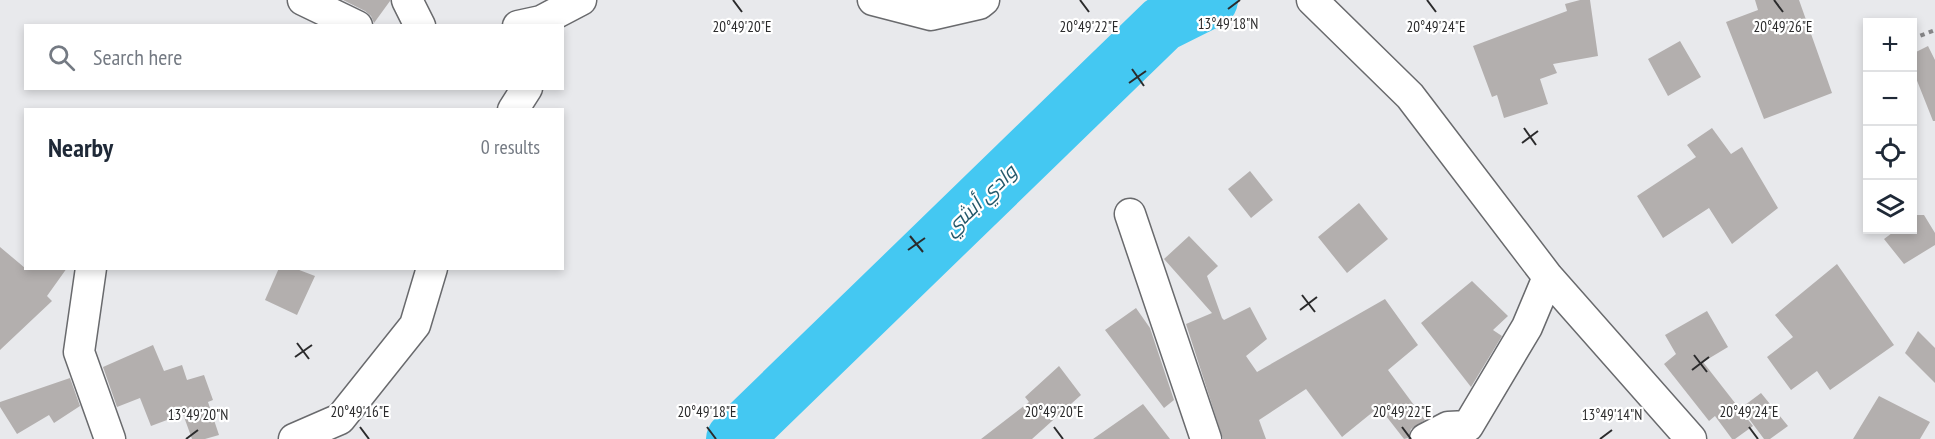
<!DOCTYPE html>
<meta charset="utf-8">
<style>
:root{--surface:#fff;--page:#f6f6f7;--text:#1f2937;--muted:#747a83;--line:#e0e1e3}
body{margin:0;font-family:"PT Sans Narrow",Cairo,sans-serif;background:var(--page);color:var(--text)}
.controls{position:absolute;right:18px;top:18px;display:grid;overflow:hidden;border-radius:0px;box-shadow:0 3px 9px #0003}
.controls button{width:54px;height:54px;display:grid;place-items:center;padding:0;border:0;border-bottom:2px solid var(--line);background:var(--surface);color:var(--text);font:30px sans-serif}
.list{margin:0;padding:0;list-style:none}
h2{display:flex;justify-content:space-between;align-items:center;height:78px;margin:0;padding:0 24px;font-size:26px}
h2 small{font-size:20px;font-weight:400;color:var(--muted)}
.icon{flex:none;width:33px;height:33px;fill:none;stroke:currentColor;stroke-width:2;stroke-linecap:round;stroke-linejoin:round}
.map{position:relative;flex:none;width:1935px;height:439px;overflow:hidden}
.search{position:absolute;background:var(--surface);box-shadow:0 3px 9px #0003;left:24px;top:24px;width:540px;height:66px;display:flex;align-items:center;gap:15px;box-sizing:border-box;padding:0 21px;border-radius:0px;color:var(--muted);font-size:22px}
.panel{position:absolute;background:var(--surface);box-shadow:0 3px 9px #0003;left:24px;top:108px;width:540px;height:162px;border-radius:0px}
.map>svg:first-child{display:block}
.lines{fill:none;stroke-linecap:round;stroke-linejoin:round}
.river{stroke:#44c8f2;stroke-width:56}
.building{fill:#b3afae}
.minor-casing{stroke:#696a6d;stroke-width:33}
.path{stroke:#868688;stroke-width:4;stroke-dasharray:4.5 4.5;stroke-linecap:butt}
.minor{stroke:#fff;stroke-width:30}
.ticks{fill:none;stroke:#2b2b2c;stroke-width:2}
.labels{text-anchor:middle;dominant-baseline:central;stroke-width:4.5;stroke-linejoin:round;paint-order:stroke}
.water-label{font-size:20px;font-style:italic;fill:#25596b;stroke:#fff}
.ticks-label{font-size:15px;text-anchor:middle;fill:#2b2b2c;stroke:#fff;stroke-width:4.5;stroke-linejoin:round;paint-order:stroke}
</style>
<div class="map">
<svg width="1935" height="439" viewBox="0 0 1935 439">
<rect width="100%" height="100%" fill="#e8e9ec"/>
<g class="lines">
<path class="river" d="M 734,439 L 1162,24 L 1210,0"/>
</g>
<path class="building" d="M 343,0 L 390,0 L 390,1 L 374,23 L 371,16 L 365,11 Z
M 1580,0 L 1590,0 L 1598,56 L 1553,64 L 1557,73 L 1540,79 L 1548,104 L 1504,118 L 1497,95 L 1492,97 L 1473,46 L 1567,11 L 1565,4 Z
M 1755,0 L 1799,0 L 1832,93 L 1764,119 L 1726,22 L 1758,10 Z
M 1680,41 L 1701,77 L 1668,96 L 1648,59 Z
M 1928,46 L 1935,60 L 1935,121 L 1933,121 L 1912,68 L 1912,54 Z
M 1712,128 L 1731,154 L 1742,147 L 1778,208 L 1732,244 L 1709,208 L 1663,238 L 1637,196 L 1696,157 L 1687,145 Z
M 1250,171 L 1273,200 L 1251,218 L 1228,189 Z
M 1359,203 L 1388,239 L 1347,273 L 1318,237 Z
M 1914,215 L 1924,215 L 1935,233 L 1935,245 L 1904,264 L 1884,239 L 1896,230 L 1912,230 Z
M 1189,236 L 1218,266 L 1207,276 L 1222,318 L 1224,320 L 1250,307 L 1267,339 L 1246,356 L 1257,372 L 1385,299 L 1418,345 L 1388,370 L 1425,420 L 1411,429 L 1408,438 L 1404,439 L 1379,407 L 1342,437 L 1306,389 L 1259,420 L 1266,439 L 1223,439 L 1186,324 L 1212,313 L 1164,259 Z
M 0,247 L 25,268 L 67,268 L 47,296 L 52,301 L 0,350 Z
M 1837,264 L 1894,345 L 1830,390 L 1817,371 L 1791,390 L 1767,357 L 1793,337 L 1775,315 Z
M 279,268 L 294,268 L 315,276 L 297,315 L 265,300 Z
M 1472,281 L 1508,316 L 1493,330 L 1502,336 L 1471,387 L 1421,323 Z
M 1136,308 L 1150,328 L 1174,400 L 1164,408 L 1105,330 Z
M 1707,311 L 1728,347 L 1703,362 L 1753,426 L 1735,439 L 1732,439 L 1715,416 L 1709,421 L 1664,364 L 1676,354 L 1665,335 Z
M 1918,331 L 1935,348 L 1935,383 L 1905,353 Z
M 153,345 L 164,371 L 182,365 L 187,380 L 204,375 L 213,400 L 208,402 L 219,435 L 205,439 L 192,439 L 183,414 L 151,426 L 140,398 L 117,407 L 103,367 Z
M 1059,366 L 1081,395 L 1032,439 L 981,439 L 1029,402 L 1025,397 Z
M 70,378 L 80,406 L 54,423 L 49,415 L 17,434 L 0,407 L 0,402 Z
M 1761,393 L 1788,426 L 1770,439 L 1764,439 L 1741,408 Z
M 1879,396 L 1930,422 L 1920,439 L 1853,439 Z
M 1143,404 L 1170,439 L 1093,439 Z"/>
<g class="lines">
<g class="minor-casing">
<path id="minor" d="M 303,0 L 357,26
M 407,0 L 420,26
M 873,0 L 931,15 L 979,4 L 984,0
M 1312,0 L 1410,96 L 1548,277 L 1691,439
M 518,26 L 541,21 L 581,0
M 513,110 L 527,88
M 1130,214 L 1206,439
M 91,268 L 79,352 L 110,439
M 294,439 L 340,419 L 415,325 L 432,268
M 1425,439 L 1448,427 L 1468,426 L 1527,327 L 1548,277"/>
</g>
<path class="path" d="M 1912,39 L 1935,30"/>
<use href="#minor" class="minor"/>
</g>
<path class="ticks" d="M 733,0 L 742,12M 1080,0 L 1089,12M 1427,0 L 1436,12M 1774,0 L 1783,12M 1228,9 L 1240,0M 1132,69 L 1144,86M 1129,83 L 1146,71M 1524,128 L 1536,145M 1522,143 L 1538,131M 910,236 L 923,252M 908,250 L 925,238M 1302,295 L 1315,312M 1300,310 L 1317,297M 297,343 L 309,359M 1694,355 L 1707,372M 295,357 L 312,345M 1692,370 L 1709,357M 360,427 L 369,439M 707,427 L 716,439M 1054,427 L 1063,439M 1402,427 L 1411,439M 1749,427 L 1758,439M 186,439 L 198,430M 1600,439 L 1612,430"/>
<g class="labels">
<g class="water-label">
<text transform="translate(980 200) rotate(-44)">وادي أبشي</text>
</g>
</g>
<g class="ticks-label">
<text x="1228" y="29">13°49'18"N</text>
<text x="742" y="32">20°49'20"E</text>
<text x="1089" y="32">20°49'22"E</text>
<text x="1436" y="32">20°49'24"E</text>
<text x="1783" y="32">20°49'26"E</text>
<text x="360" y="417">20°49'16"E</text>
<text x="707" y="417">20°49'18"E</text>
<text x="1054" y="417">20°49'20"E</text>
<text x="1402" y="417">20°49'22"E</text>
<text x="1749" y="417">20°49'24"E</text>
<text x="198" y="420">13°49'20"N</text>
<text x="1612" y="420">13°49'14"N</text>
</g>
</svg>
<div class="controls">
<button>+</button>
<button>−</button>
<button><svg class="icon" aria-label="locate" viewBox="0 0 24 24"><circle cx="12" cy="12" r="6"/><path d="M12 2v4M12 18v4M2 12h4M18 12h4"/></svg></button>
<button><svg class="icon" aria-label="layers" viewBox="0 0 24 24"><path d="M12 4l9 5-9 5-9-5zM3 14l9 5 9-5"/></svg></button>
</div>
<div class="search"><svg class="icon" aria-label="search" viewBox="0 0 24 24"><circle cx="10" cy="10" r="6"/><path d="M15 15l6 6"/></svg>Search here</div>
<section class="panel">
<h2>Nearby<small>0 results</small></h2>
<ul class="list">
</ul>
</section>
</div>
